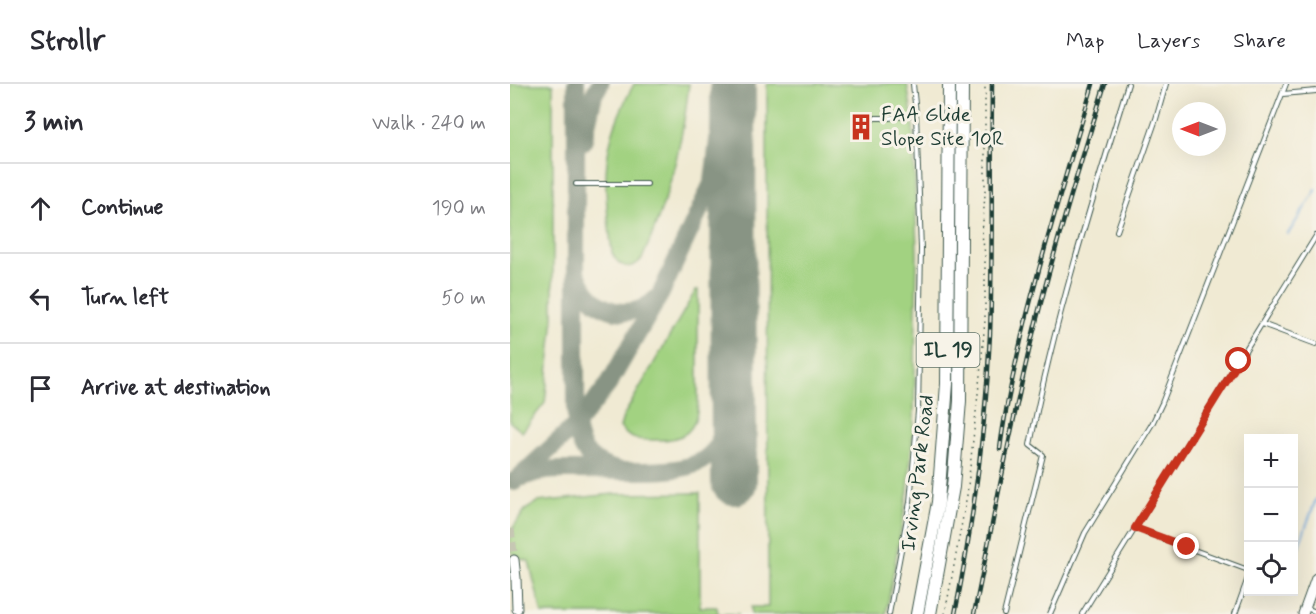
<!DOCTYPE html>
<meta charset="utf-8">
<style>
:root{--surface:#fff;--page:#f7f7f7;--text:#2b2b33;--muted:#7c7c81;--line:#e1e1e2}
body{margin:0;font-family:Mynerve,sans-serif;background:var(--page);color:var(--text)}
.controls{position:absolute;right:18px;bottom:18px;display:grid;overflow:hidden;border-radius:0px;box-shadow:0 6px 24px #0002}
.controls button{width:54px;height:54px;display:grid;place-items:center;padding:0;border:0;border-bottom:2px solid var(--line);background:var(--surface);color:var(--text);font:30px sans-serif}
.compass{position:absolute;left:662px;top:18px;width:54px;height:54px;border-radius:50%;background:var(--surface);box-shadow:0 6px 24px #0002;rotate:270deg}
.stop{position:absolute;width:18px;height:18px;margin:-14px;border:4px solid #c8321e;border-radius:50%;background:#fff}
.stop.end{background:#c8321e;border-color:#fff;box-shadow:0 2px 6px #0008}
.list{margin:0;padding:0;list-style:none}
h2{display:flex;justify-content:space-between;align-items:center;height:78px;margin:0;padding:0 24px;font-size:26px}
h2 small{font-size:20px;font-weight:400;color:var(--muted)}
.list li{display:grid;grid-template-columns:39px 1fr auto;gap:18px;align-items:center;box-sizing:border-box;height:90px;padding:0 24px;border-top:2px solid var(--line)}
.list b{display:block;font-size:22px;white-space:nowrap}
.list em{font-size:20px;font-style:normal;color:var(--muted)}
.icon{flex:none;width:33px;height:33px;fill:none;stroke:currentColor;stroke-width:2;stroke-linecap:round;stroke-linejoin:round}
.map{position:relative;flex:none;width:806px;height:530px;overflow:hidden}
header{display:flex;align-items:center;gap:36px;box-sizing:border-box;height:84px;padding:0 30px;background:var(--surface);border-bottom:2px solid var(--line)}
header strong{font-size:28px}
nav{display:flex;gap:33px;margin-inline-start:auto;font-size:21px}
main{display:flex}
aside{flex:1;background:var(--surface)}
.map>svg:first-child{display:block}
.green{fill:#a2d281;stroke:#60885a;stroke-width:1.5}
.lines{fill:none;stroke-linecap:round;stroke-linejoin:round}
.stream{stroke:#6da7dd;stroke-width:2}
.taxiway{stroke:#889484;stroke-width:18}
.runway{stroke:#889484;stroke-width:46}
.tertiary-tunnel{stroke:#c6c7b3;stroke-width:9;stroke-dasharray:9 4.5;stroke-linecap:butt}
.service-casing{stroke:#3e574c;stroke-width:6}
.tertiary-casing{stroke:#3e574c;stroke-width:11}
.primary-casing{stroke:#3e574c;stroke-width:14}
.path{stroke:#3e574c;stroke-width:1.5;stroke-dasharray:1.5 4.5;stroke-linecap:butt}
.service{stroke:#fff;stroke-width:4}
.tertiary{stroke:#fff;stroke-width:9}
.primary{stroke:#fff;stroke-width:12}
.rail-casing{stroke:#1f3d34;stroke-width:4.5}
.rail{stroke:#f7f3e8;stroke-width:2;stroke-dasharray:7;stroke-linecap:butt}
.route{stroke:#c8321e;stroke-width:8}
.labels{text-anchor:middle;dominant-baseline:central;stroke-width:6;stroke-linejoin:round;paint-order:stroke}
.shield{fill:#f7f3e8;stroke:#60746a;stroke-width:1.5}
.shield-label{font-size:20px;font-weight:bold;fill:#1f3d34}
.poi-label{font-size:21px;fill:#1f3d34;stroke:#f7f3e8;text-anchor:start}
.street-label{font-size:21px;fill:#1f3d34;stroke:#f7f3e8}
</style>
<header>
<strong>Strollr</strong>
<nav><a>Map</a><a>Layers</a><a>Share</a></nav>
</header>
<main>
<aside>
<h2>3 min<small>Walk · 240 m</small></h2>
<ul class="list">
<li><svg class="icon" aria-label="ahead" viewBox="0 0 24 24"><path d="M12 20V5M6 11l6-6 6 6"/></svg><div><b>Continue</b></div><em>190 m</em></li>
<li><svg class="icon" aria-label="left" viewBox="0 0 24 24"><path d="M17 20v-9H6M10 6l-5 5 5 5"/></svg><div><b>Turn left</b></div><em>50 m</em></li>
<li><svg class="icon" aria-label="arrive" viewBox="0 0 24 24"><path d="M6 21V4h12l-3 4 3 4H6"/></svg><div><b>Arrive at destination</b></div></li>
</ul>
</aside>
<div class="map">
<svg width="806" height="530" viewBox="0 0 806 530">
<rect width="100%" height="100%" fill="#f7f3e8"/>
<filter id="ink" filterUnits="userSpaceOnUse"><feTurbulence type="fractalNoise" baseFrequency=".0167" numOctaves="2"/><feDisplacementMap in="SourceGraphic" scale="12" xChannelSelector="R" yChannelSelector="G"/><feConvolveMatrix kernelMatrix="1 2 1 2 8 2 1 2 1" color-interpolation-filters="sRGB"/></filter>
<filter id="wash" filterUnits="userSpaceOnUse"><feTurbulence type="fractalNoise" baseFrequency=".008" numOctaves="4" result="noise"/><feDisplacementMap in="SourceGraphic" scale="24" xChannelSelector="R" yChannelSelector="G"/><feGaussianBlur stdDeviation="1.35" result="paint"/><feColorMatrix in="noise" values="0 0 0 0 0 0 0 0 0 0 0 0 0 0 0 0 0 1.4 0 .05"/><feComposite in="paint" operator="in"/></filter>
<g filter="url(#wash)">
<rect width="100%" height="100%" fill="#f0ead3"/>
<path class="green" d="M 0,0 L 43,0 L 43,243 L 35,319 L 12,348 L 0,338 Z
M 124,0 L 179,0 C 172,64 158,116 132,175 C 121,187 109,184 102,169 C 94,99 88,64 124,0 Z
M 257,0 L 397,0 L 403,37 L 407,171 L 404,336 L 398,406 L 376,530 L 241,530 L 241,523 L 258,523 Z
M 444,4 L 448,4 L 447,279 L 442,374 L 421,504 L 417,503 L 436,389 L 441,324 Z
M 186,206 L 188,206 L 188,317 C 187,349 173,357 143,356 C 127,356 119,356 110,343 L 113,333 Z
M 190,409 L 190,523 L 207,523 L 208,530 L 229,530 L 32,530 L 19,477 L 11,475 L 0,467 L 0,448 L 15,426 L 28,418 L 104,410 Z"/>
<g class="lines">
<path class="stream" d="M 778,150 L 806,106
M 784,475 L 806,415"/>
<path class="taxiway" d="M 66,0 L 66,341 C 70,370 83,380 110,387
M 73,58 L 84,10 L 90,0
M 68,192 C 80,227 120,241 148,213
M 14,393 C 30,385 46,386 64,386 C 87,386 110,387 133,387 C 185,386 206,381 223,329
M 4,398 L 66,341 L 98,301 L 151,209 L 203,97 L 215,0"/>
<path class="runway" d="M 223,0 L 224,398"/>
</g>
</g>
<g filter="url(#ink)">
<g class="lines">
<path class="tertiary-tunnel" d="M 0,445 L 4,476"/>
<g class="service-casing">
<path id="service" d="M 773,10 L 806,7
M 355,34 L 379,34 L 406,30
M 66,100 L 137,100
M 607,147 L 646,35 L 656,0
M 752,240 L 806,260
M 625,444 L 738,486
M 796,524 L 806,528
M 379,530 L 400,418 L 408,327 L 411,165 L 406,30 L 403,0
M 494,530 L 533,371 L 520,361 C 544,238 581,119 618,0
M 540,530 L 575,449 L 642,340 L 652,319 L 776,0
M 572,530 L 806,152
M 725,530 L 738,494"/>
</g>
<g class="tertiary-casing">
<path id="tertiary" d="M 4,476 L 6,494 L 7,525
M 793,530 L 806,494"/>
</g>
<g class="primary-casing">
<path id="primary" d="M 407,530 L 428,418 L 437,300 L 439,0
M 420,530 L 443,403 L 450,317 L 452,0"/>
</g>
<path class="path" d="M 435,530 L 457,411 L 471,282 L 475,236 L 475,170 L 472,151 L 475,110 L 475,0"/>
<use href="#service" class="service"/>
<use href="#tertiary" class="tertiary"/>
<use href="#primary" class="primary"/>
<g class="rail-casing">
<path id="rail" d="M 490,365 C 495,323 505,283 514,243 C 534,161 559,81 583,0
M 445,530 C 463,438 476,344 480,250 C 483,167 481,83 482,0
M 464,530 C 483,438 500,345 522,254 C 543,168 569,84 595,0"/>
</g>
<use href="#rail" class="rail"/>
</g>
</g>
<g class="lines" filter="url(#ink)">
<path class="route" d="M 677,463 L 625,444 L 729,277"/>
</g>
<defs>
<g id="building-bare" transform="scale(2.07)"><path d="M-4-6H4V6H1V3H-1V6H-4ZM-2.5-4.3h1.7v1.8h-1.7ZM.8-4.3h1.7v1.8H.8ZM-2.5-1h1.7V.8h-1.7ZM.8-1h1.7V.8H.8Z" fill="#c8321e" stroke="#f7f3e8" stroke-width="2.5" paint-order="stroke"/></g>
</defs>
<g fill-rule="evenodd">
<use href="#building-bare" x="351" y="43"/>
</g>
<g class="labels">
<rect class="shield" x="406.5" y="249" width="63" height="34" rx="4.5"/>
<g class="shield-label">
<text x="438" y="266">IL 19</text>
</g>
<g class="poi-label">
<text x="371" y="31">FAA Glide<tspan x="371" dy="24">Slope Site 10R</tspan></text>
</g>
<g class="street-label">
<text transform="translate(408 389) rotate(-83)">Irving Park Road</text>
</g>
</g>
</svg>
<div class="controls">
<button>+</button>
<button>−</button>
<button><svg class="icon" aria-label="locate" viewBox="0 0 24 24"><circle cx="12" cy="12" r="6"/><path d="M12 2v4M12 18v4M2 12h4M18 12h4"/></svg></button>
</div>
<svg class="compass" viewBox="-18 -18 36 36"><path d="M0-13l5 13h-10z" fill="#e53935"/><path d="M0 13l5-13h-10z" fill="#7c7c81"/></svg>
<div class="stop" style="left:729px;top:277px"></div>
<div class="stop end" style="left:677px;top:463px"></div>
</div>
</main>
